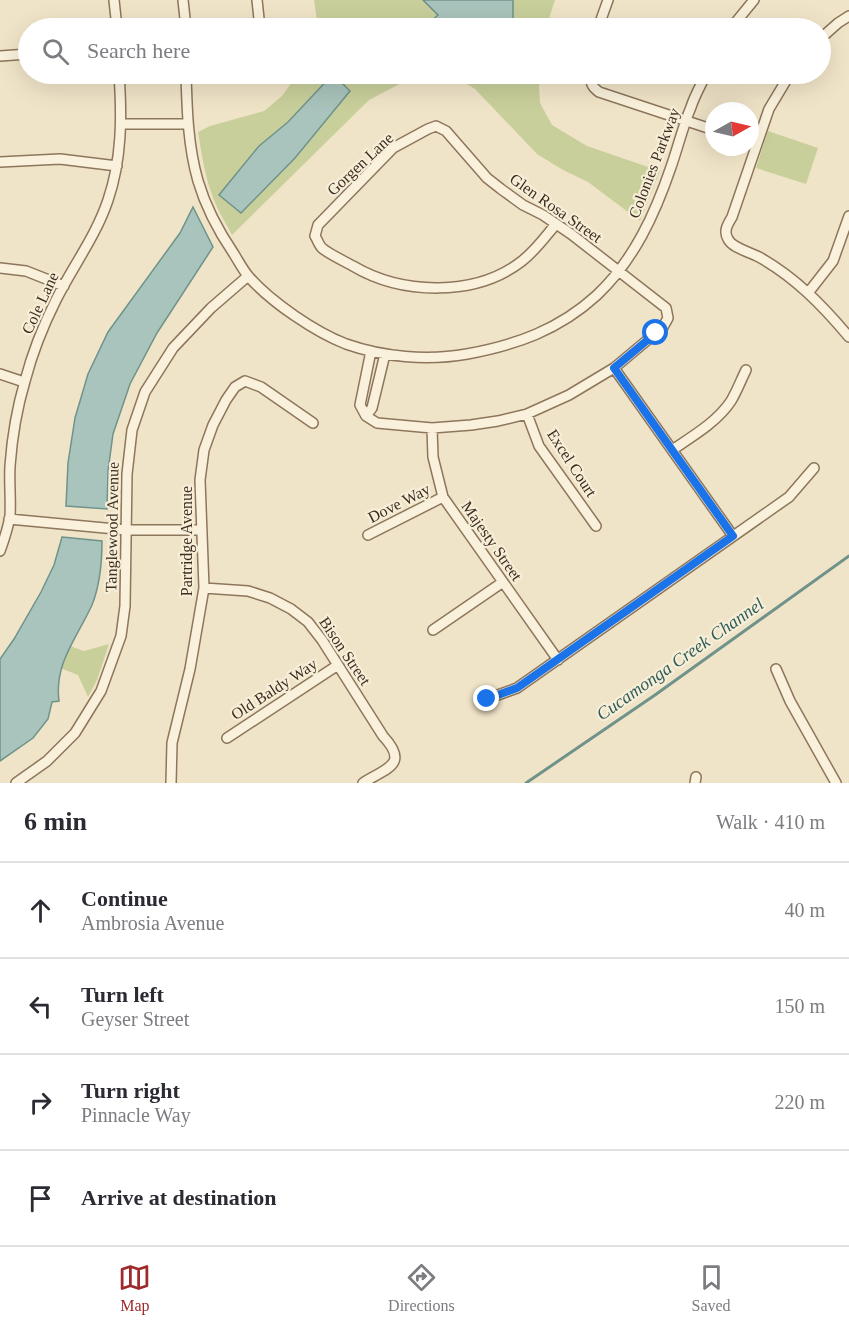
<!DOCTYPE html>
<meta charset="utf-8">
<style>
:root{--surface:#fff;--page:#f7f7f7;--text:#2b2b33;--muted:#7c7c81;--line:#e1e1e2;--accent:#9e2a2b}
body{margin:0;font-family:Georgia,serif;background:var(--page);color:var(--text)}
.compass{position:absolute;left:705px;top:102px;width:54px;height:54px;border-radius:50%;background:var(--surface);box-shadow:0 6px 24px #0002;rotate:82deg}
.stop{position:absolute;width:18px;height:18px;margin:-14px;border:4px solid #1a73e8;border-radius:50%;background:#fff}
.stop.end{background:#1a73e8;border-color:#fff;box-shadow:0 2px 6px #0008}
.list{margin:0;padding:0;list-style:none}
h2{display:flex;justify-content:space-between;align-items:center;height:78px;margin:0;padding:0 24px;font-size:26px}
h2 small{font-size:20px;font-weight:400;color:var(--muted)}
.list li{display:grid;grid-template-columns:39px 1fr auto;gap:18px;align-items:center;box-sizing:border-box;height:96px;padding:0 24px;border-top:2px solid var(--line)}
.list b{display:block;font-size:22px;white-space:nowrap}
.list p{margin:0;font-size:20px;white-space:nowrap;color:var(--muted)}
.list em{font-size:20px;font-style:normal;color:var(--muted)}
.icon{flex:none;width:33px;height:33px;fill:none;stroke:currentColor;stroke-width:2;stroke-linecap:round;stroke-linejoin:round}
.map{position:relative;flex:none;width:849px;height:783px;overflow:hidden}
.search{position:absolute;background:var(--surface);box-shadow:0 6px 24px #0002;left:18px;right:18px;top:18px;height:66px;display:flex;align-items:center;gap:15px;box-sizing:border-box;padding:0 21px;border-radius:33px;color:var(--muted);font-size:22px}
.sheet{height:462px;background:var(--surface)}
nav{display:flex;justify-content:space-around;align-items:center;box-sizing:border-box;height:84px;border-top:2px solid var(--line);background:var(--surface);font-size:16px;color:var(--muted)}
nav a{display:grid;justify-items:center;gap:3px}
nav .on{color:var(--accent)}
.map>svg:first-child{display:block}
.green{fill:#c9cf9b}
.water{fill:#a9c4bc;stroke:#6f938a;stroke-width:1.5}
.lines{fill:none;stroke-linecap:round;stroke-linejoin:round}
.stream{stroke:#6f938a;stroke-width:3}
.minor-casing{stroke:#8d765c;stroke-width:12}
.minor{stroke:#faf1dc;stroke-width:9}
.route{stroke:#1a73e8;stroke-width:8}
.labels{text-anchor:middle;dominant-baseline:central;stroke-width:4.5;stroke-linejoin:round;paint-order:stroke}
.street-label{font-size:16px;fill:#3d2e20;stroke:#f7eed8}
.water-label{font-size:18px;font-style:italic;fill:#2f5d5a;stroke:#f7eed8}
</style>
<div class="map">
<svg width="849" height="783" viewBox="0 0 849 783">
<rect width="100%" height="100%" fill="#f0e4c8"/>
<path class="green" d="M 314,0 L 555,0 L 546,28 L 318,28 Z
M 291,74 L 437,74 L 426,75 L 409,79 L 369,100 L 232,235 C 227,225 221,216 216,205 C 206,182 202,157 198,132 L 210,126 L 264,111 L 282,96 L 290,85 Z
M 450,74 L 540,74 L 539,86 L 540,103 L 552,125 L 587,146 L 660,171 L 640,221 L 588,182 L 563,170 L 537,154 L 475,89 Z
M 768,131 L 818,148 L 806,184 L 756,168 Z
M 109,644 L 97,680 L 88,697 L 78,675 L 60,668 L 70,646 L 84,651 Z"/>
<path class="water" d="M 423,0 L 513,0 L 513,28 L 423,28 L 438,15 Z
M 333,74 L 350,91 L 295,158 L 241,213 L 219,195 L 259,146 L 288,122 Z
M 193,207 L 213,247 L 157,333 L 130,384 L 113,434 L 108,471 L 107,509 L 66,506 L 68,463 L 75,418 L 88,374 L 108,332 L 180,233 Z
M 62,537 L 102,541 C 102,563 100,585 92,605 C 77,638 54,663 59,701 L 52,702 L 48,719 L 33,738 L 0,761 L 0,659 L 14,639 L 41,592 L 54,565 Z"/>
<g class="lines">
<path class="stream" d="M 526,783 L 655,695 L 849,556"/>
<g class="minor-casing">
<path id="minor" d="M 114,0 L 117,28
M 183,0 L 186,28
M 257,0 L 260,28
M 598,28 L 608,0
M 731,28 L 754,0
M 820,39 L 838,23 L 849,16
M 0,56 L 28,54
M 186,74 C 187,110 188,146 198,181 C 206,208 219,232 234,254 C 239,262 243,270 249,277 C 271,302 315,332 346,344 C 383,357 427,361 467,354 C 516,345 559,330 597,295 C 634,260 655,214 671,167 C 678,147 683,126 691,107 C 695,95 701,85 706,74
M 269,74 L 270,76
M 591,74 C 590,83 592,87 599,92 L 714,130
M 790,74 L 769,109 L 732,217 C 728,224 723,231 728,239 C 732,248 750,252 759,257 C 795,277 823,306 849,337
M 121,124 L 187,124
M 0,162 L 60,159 L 117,166
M 0,268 L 26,271 L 64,286
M 808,293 L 833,261 L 849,216
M 371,351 L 360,405 L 366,416 L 377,423 L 432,428 L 471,425 L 498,421 L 527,414 L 569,395 L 614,368 L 663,327 L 668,318 L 666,308 L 571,234 L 543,215 L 523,205 L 501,189 L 487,178 L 446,131 L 436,126 L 428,129 L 393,148 L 318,225 L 315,236 C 317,239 319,245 322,248 C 327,253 346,262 353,266 C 402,295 476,297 522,261 C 536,250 545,237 556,224
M 614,368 L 733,536
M 0,374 L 24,382
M 527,414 L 539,446 L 596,526
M 366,416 L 372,408 L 385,354
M 432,428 L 433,457 L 443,497 L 558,660
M 672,450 C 693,436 717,422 731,401 C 737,391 741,380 746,370
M 9,519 L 126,530 L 201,530
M 368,535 L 443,497
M 0,551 C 4,540 8,528 10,516 C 11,499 9,483 10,466 C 12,438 17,408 25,381 C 32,354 43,326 56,300 C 73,266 96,236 108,200 C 122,159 122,116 119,74
M 204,588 L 248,591 L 270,598 L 291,609 L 308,622 L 322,640 L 383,736 C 410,765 386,768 363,783
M 433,630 L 503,582
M 776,669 L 790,701 L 836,783
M 487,699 L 517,688 L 789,497 L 814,468
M 227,738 L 338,665
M 16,783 L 47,761 L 75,733 L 101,691 L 121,636 L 125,606 L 127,474 L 132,430 L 145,392 L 173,348 L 211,308 L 248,276
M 171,783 L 172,743 L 190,669 L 204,588 L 200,480 L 204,450 L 213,425 L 226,400 L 235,387 L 245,381 L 261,387 L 313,423
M 695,783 L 696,777"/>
</g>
<use href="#minor" class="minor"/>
</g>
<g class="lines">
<path class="route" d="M 487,699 L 517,688 L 733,536 L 614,368 L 656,333"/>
</g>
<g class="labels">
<g class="street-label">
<text transform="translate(654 163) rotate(-69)">Colonies Parkway</text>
<text transform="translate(360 164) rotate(-43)">Gorgen Lane</text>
<text transform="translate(556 208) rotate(35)">Glen Rosa Street</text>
<text transform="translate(40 303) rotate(-65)">Cole Lane</text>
<text transform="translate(572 463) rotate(57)">Excel Court</text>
<text transform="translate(399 503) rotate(-27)">Dove Way</text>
<text transform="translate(112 527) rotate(-89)">Tanglewood Avenue</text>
<text transform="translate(186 541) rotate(-90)">Partridge Avenue</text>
<text transform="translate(492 541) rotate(55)">Majesty Street</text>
<text transform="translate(345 651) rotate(56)">Bison Street</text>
<text transform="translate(274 689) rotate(-33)">Old Baldy Way</text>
</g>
<g class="water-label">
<text transform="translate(680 659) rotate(-35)">Cucamonga Creek Channel</text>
</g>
</g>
</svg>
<svg class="compass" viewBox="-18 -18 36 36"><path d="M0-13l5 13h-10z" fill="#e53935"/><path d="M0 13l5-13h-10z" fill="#7c7c81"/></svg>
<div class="stop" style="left:656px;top:333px"></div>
<div class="stop end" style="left:487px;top:699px"></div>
<div class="search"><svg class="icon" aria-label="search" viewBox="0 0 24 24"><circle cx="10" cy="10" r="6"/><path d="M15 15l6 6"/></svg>Search here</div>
</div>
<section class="sheet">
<h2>6 min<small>Walk · 410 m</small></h2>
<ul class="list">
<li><svg class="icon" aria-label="ahead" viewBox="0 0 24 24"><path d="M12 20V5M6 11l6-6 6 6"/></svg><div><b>Continue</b><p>Ambrosia Avenue</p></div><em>40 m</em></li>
<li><svg class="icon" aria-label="left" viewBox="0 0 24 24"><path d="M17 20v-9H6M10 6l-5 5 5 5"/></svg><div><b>Turn left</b><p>Geyser Street</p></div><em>150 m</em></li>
<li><svg class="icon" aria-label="right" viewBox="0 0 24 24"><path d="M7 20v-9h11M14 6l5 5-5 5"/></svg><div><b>Turn right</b><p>Pinnacle Way</p></div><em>220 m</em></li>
<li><svg class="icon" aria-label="arrive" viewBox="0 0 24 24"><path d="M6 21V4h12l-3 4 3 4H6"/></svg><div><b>Arrive at destination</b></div></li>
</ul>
</section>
<nav>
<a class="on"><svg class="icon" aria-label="map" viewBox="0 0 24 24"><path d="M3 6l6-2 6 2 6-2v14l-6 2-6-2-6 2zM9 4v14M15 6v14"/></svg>Map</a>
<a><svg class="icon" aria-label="directions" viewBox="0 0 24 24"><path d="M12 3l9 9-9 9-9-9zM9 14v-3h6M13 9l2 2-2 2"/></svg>Directions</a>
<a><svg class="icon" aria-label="saved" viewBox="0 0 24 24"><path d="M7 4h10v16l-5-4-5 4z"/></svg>Saved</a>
</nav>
